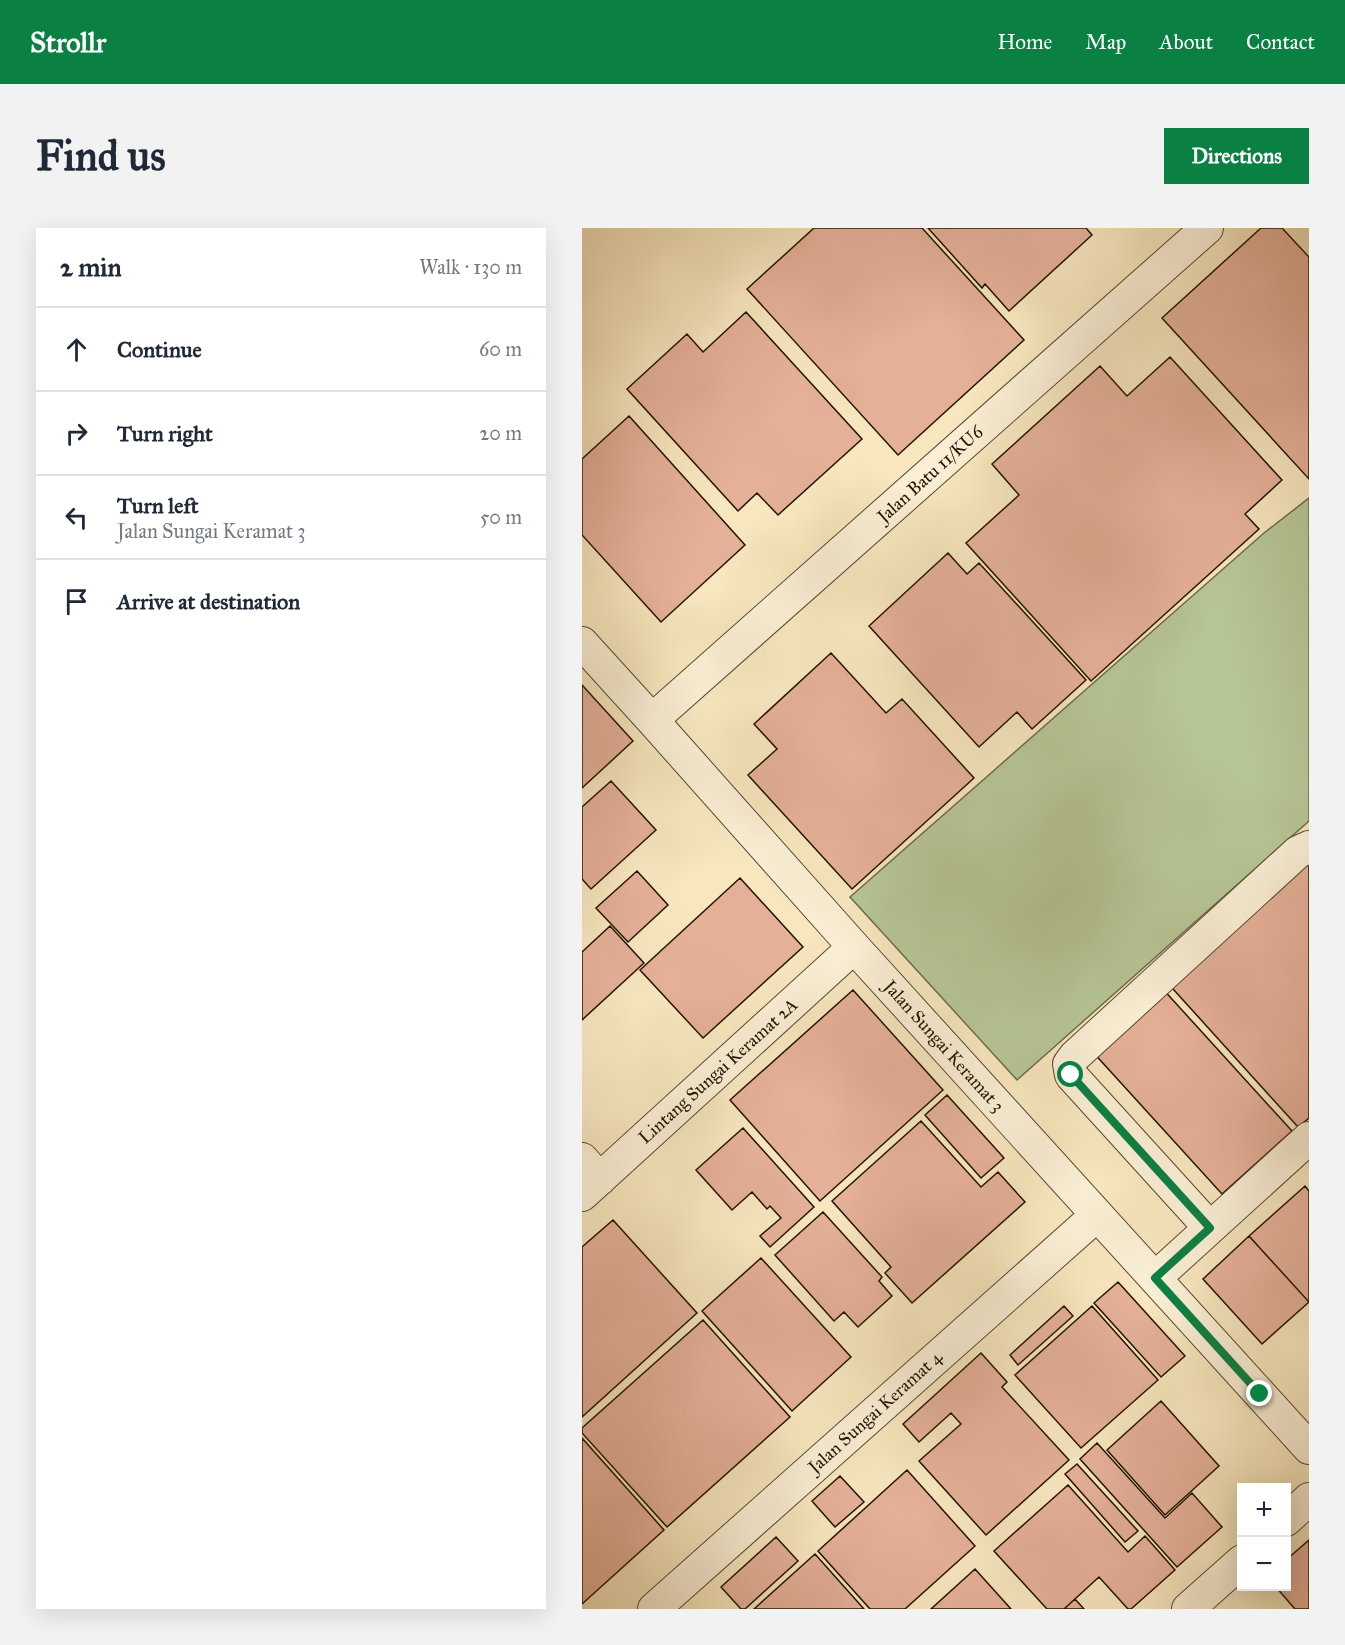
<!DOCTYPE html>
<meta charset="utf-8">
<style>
:root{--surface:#fff;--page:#f2f2f3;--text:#1f2937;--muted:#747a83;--line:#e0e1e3;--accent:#0b8043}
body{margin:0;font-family:"IM FELL Great Primer",serif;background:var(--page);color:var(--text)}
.controls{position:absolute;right:18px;bottom:18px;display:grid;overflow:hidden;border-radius:0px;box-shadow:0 6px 24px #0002}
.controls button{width:54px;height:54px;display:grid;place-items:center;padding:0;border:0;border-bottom:2px solid var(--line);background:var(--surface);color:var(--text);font:30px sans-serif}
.stop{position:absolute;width:18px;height:18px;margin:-14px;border:4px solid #0b8043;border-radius:50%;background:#fff}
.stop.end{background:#0b8043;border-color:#fff;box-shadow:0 2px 6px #0008}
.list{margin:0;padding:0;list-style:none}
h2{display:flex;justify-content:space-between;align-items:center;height:78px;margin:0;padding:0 24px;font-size:26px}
h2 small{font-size:20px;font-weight:400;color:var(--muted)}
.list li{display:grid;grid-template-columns:39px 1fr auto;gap:18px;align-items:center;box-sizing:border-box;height:84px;padding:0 24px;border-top:2px solid var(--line)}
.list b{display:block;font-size:22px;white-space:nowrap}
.list p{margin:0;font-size:20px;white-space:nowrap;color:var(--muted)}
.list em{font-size:20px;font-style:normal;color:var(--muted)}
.icon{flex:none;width:33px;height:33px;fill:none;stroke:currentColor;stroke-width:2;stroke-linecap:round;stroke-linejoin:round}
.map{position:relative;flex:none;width:727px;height:1381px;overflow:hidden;border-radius:0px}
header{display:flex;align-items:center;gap:36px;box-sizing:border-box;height:84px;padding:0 30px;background:var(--accent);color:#fff}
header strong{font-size:28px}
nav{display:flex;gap:33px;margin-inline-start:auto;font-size:21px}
.intro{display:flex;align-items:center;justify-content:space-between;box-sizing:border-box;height:144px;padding:0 36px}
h1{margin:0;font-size:42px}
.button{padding:15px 27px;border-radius:0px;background:var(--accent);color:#fff;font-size:21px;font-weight:700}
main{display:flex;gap:36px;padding:0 36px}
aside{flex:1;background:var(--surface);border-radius:0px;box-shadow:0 6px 24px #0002}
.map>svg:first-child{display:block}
.green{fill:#b7c696;stroke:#6d6c4c;stroke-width:1.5}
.building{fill:#e4b098;stroke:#231301;stroke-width:1.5}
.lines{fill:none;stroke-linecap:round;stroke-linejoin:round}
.minor-casing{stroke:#584830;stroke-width:34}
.minor{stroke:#faefd5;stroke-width:32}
.route{stroke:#0b8043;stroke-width:8}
.labels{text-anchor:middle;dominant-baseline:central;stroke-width:5;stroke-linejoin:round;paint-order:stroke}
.street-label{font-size:18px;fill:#231301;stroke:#faefd5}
</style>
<header>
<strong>Strollr</strong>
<nav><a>Home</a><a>Map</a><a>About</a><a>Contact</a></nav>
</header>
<div class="intro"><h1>Find us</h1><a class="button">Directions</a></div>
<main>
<aside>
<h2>2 min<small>Walk · 130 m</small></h2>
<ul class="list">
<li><svg class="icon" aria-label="ahead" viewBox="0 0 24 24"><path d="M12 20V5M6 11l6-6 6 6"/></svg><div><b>Continue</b></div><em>60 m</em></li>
<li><svg class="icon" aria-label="right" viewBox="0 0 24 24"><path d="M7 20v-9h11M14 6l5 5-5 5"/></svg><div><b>Turn right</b></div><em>20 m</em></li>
<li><svg class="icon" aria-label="left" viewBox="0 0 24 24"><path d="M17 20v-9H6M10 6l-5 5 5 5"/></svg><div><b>Turn left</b><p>Jalan Sungai Keramat 3</p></div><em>50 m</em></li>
<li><svg class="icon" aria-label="arrive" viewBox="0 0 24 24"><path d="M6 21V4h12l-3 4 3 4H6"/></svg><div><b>Arrive at destination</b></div></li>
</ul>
</aside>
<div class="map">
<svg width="727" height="1381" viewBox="0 0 727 1381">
<rect width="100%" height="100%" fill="#f7e6be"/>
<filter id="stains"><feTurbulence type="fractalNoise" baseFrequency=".00333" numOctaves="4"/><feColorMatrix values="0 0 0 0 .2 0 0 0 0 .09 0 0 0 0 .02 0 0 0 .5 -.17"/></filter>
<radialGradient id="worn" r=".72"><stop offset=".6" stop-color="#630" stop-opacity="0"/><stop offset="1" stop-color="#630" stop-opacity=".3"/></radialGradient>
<path class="green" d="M 727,270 L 727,593 L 435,852 L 268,669 L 682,305 Z"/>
<path class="building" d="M 232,0 L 340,0 L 442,112 L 316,227 L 165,61 Z
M 346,0 L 504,0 L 510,7 L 427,83 L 403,56 L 400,60 Z
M 679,0 L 700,0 L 727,29 L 727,251 L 580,90 Z
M 164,84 L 280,211 L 196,287 L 175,265 L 156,283 L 45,161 L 105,106 L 121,124 Z
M 588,129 L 700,252 L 663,286 L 677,301 L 509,453 L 384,315 L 437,267 L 410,236 L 518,138 L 545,168 Z
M 47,188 L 163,317 L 79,394 L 0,307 L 0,231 Z
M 366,325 L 385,346 L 397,335 L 504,452 L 450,501 L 435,484 L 397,519 L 287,398 Z
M 249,425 L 304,485 L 320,471 L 392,550 L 270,661 L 166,547 L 195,521 L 172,496 Z
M 0,457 L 51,513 L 0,560 Z
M 29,553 L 74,602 L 9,661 L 0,651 L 0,579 Z
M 718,627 L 727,637 L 727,890 L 716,899 L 582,751 Z
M 55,643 L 86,677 L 46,714 L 14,680 Z
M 158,650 L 221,719 L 121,810 L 58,742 Z
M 28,698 L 62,735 L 0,792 L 0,724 Z
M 579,759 L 710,903 L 640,966 L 509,822 Z
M 271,762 L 361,862 L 238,973 L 148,872 Z
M 365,867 L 422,930 L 399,950 L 343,887 Z
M 339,893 L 399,959 L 416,944 L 443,974 L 330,1075 L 303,1045 L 309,1039 L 250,973 Z
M 161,900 L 232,979 L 188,1019 L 178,1008 L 199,990 L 188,978 L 185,981 L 170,964 L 150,982 L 114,942 Z
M 723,958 L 727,963 L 727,1074 L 667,1008 Z
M 241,984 L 300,1049 L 297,1053 L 310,1068 L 276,1099 L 262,1084 L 252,1093 L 193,1027 Z
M 31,992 L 115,1085 L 0,1189 L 0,1019 Z
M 667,1008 L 727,1074 L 680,1116 L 621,1051 Z
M 179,1030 L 269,1129 L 210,1183 L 120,1083 Z
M 536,1054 L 603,1128 L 579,1149 L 512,1075 Z
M 482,1078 L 491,1088 L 436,1137 L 428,1127 Z
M 510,1078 L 576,1152 L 499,1220 L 433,1147 Z
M 121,1092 L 208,1189 L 85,1299 L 0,1205 L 0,1200 Z
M 399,1125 L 425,1154 L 420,1159 L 487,1232 L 404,1307 L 337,1233 L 379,1196 L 369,1185 L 337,1214 L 321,1196 Z
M 579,1173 L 637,1238 L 583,1287 L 525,1222 Z
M 0,1210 L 82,1302 L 0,1376 Z
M 515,1215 L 583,1290 L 610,1265 L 640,1299 L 595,1339 L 498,1231 Z
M 495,1236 L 556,1303 L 543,1314 L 483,1246 Z
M 325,1242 L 393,1318 L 323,1381 L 288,1381 L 236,1323 Z
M 258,1248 L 282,1274 L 253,1299 L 230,1273 Z
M 486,1257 L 546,1324 L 563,1308 L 593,1342 L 549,1381 L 546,1381 L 517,1349 L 482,1381 L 465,1381 L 412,1323 Z
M 194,1309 L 216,1333 L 163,1381 L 159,1381 L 139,1359 Z
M 727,1312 L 727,1381 L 713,1381 L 693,1358 L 704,1358 L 704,1332 Z
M 233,1326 L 282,1381 L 172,1381 Z
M 393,1341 L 429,1381 L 349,1381 Z
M 493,1371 L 502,1381 L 482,1381 Z"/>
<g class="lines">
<g class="minor-casing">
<path id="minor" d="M 0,415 L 70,492 L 272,719 L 727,1220
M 70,492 L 625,0
M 0,931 L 18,951
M 0,967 L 272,719
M 628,1000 L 489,847 L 487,836 L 493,828 L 716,624 L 727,619
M 573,1050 L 727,910
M 704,1292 L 727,1271
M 72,1381 L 515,987
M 606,1381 L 660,1333"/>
</g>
<use href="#minor" class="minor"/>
</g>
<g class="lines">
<path class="route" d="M 489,847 L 628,1000 L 573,1050 L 678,1166"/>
</g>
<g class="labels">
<g class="street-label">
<text transform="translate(348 246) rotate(-42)">Jalan Batu 11/KU6</text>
<text transform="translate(362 818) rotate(48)">Jalan Sungai Keramat 3</text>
<text transform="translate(136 843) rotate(-42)">Lintang Sungai Keramat 2A</text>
<text transform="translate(293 1184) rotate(-42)">Jalan Sungai Keramat 4</text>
</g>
</g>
<rect width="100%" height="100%" filter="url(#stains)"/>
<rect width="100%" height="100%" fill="url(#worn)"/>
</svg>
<div class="controls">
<button>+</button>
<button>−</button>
</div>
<div class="stop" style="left:489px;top:847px"></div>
<div class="stop end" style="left:678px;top:1166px"></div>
</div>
</main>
